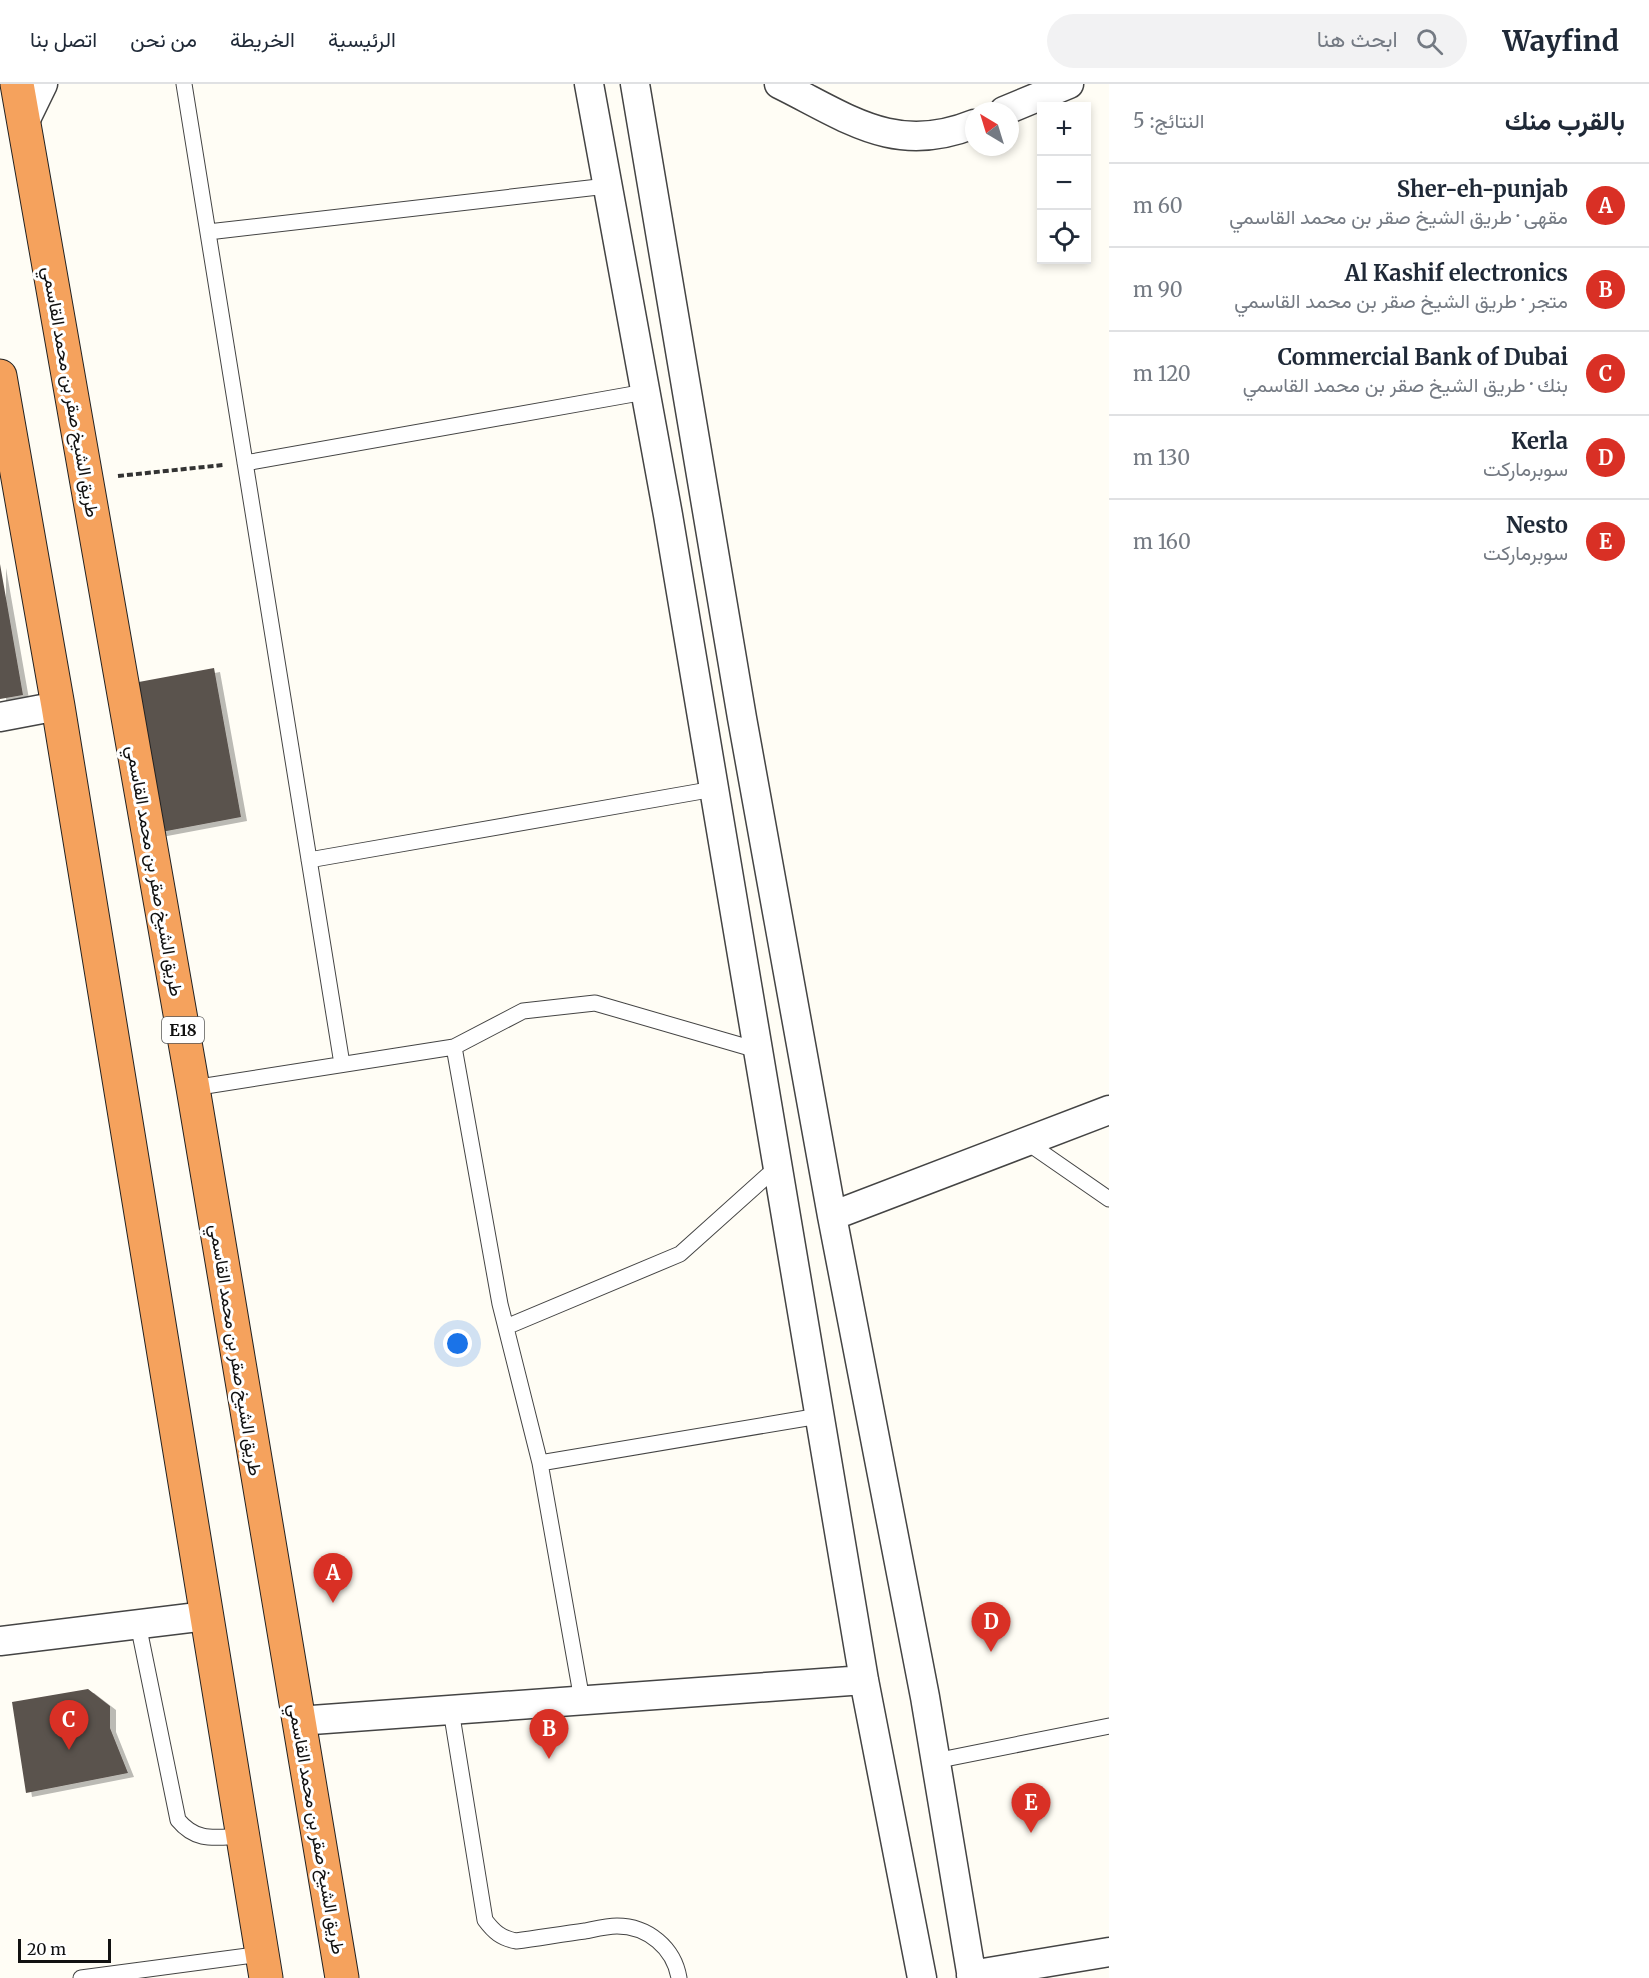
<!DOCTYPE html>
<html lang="ar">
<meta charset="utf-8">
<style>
:root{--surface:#fff;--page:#f2f2f3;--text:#1f2937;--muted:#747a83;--line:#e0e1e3;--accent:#d93025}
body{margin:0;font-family:Merriweather,Vazirmatn,serif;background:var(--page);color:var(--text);direction:rtl}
.controls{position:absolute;right:18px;top:18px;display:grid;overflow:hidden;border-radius:0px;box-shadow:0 3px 9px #0003}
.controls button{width:54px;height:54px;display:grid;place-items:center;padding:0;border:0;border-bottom:2px solid var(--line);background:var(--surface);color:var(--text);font:30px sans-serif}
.compass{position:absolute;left:965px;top:18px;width:54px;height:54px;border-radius:50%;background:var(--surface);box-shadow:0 3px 9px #0003;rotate:322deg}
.scale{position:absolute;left:18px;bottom:15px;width:93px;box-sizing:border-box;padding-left:6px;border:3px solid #111;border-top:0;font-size:16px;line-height:21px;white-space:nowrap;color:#111;-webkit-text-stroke:4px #fff;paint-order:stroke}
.you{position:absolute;left:458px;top:1260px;width:21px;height:21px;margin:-15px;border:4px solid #fff;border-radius:50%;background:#1a73e8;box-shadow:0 0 0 9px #1a73e833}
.badge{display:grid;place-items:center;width:39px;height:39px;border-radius:50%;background:var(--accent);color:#fff;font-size:20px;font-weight:700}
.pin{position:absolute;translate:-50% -50px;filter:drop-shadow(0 2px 3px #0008)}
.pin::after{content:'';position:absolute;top:32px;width:21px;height:18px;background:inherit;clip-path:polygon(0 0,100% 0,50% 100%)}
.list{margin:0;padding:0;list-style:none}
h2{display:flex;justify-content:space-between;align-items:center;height:78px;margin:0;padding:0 24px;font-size:26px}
h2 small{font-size:20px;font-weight:400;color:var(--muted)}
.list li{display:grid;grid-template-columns:39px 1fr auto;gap:18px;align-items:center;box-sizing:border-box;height:84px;padding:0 24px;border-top:2px solid var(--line)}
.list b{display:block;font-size:22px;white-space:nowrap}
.list p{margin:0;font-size:20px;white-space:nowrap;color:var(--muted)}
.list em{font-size:20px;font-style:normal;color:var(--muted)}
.icon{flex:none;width:33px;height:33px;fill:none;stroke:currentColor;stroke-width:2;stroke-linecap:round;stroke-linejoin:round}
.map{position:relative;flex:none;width:1109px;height:1894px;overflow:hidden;direction:ltr}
header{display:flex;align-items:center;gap:36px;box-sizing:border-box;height:84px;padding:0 30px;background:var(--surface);border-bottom:2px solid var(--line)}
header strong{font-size:28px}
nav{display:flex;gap:33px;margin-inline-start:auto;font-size:21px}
.search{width:420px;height:54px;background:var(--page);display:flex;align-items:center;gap:15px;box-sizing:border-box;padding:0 21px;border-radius:33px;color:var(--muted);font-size:22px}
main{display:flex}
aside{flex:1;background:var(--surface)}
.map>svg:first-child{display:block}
.building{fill:#5a524d;filter:url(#shadow)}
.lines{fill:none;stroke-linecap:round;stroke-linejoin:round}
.lane-casing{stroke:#444;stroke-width:17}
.street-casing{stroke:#444;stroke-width:31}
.highway-casing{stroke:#222;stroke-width:35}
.path{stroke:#333;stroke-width:4;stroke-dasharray:6 3;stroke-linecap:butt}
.lane{stroke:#fff;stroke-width:15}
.street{stroke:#fff;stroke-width:28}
.highway{stroke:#f5a25d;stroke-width:33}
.labels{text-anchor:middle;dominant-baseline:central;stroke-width:6;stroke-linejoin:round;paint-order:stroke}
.shield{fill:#fff;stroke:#585858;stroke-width:1.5}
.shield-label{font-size:16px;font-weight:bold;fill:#111}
.street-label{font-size:18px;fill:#111;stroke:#fff}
</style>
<header>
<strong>Wayfind</strong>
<div class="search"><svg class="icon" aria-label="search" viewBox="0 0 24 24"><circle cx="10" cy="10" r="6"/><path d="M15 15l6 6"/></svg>ابحث هنا</div>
<nav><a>الرئيسية</a><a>الخريطة</a><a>من نحن</a><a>اتصل بنا</a></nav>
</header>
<main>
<aside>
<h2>بالقرب منك<small>النتائج: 5</small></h2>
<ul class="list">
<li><span class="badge">A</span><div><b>Sher-eh-punjab</b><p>مقهى · طريق الشيخ صقر بن محمد القاسمي</p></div><em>60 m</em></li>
<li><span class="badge">B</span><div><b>Al Kashif electronics</b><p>متجر · طريق الشيخ صقر بن محمد القاسمي</p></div><em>90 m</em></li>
<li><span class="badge">C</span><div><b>Commercial Bank of Dubai</b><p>بنك · طريق الشيخ صقر بن محمد القاسمي</p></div><em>120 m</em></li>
<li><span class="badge">D</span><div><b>Kerla</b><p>سوبرماركت</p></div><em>130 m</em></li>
<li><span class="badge">E</span><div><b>Nesto</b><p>سوبرماركت</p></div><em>160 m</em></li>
</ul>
</aside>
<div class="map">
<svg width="1109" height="1894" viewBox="0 0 1109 1894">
<defs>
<filter id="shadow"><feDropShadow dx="6" dy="4" stdDeviation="0" flood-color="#0004"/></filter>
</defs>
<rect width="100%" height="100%" fill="#fffdf5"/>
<path class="building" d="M 0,480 L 23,611 L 0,615 Z
M 214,584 L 241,733 L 156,749 L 128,600 Z
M 88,1605 L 110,1622 L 110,1644 L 128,1689 L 26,1709 L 12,1618 Z"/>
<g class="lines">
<g class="lane-casing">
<path id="lane" d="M 184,0 L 342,980
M 208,148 L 607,102
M 245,379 L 645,308
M 309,776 L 714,705
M 454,963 L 500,1220 L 540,1379 L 582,1616
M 193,1004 L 454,963 L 523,927 L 595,919 L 757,966
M 1028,1059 L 1109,1115
M 506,1243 L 680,1170 L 777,1083
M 540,1379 L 819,1332
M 138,1540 L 178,1736 C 197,1759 216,1753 243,1752
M 451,1626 L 485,1836 C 494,1848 501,1854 516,1857 C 539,1854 562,1850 585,1847 C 595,1845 607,1842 617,1842 C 648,1842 674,1864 679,1894
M 935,1677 L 1109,1642
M 81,1894 L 262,1870"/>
</g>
<g class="street-casing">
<path id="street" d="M 589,0 L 668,431 L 864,1596 L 922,1894
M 635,0 L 742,634 L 832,1132 L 925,1613 L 972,1894
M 779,0 C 848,34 895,72 974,40
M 1004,27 L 1069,0
M 24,39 L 43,0
M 0,633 L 58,622
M 832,1132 L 1109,1026
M 0,1557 L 206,1532
M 298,1637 L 864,1596
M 971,1891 L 1109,1868"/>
</g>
<g class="highway-casing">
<path id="highway" d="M 17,0 L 193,1004 L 342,1894
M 0,292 L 58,622 L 266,1894"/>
</g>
<path class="path" d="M 118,392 L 223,381"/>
<use href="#lane" class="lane"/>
<use href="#street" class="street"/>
<use href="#highway" class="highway"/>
</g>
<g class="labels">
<rect class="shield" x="162" y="933" width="42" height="26" rx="4.5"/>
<g class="shield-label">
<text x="183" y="946">E18</text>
</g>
<g class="street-label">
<text transform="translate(71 308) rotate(80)">طريق الشيخ صقر بن محمد القاسمي</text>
<text transform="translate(155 787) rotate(80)">طريق الشيخ صقر بن محمد القاسمي</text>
<text transform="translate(236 1266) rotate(81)">طريق الشيخ صقر بن محمد القاسمي</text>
<text transform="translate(317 1745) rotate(80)">طريق الشيخ صقر بن محمد القاسمي</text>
</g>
</g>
</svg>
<div class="controls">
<button>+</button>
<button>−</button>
<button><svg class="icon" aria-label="locate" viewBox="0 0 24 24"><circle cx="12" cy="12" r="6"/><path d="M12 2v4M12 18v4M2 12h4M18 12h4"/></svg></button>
</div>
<svg class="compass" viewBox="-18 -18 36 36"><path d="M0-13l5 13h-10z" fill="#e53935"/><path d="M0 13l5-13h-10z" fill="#747a83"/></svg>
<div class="scale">20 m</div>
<div class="you"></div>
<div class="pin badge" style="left:333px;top:1519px">A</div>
<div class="pin badge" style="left:549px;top:1675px">B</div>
<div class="pin badge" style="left:69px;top:1666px">C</div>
<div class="pin badge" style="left:991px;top:1568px">D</div>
<div class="pin badge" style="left:1031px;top:1749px">E</div>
</div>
</main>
